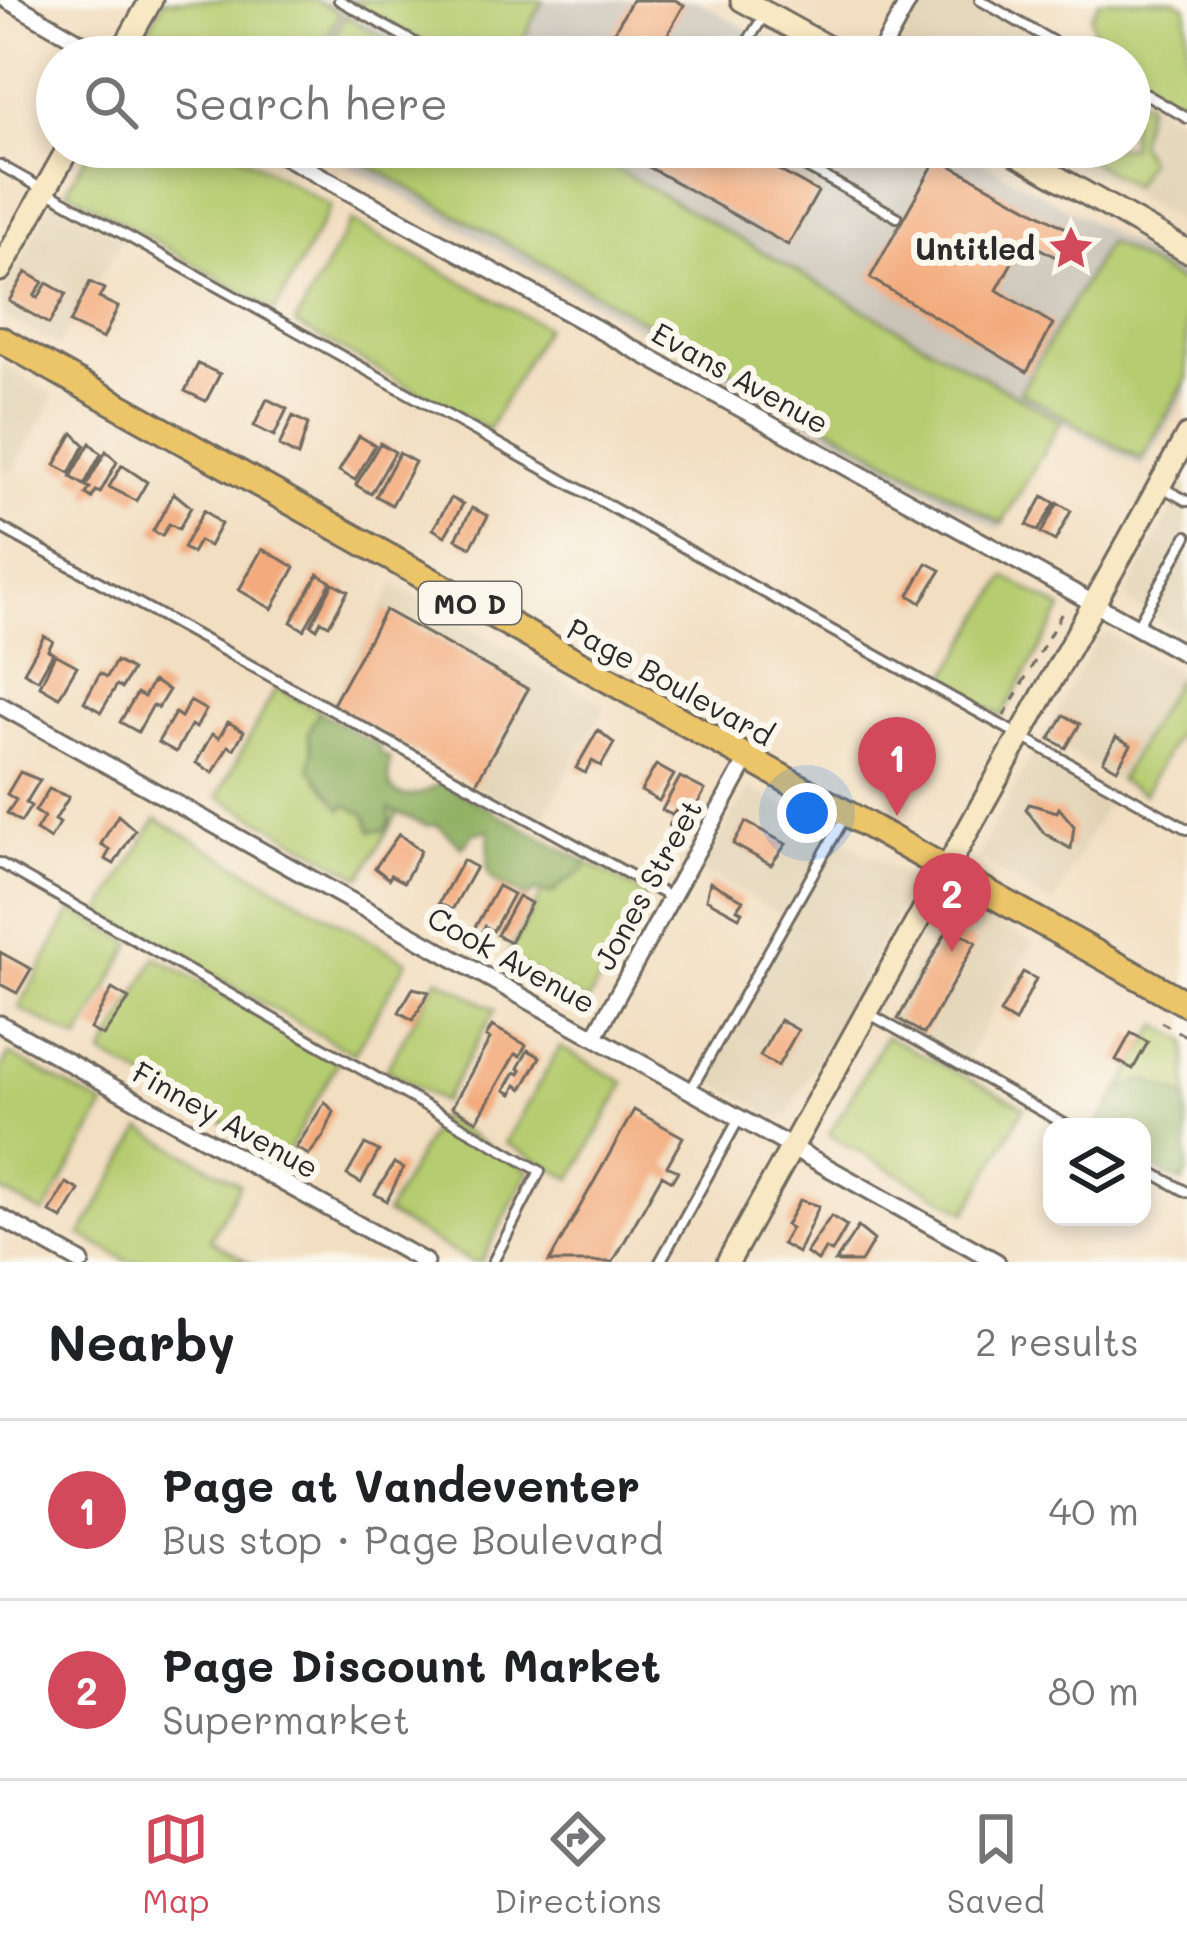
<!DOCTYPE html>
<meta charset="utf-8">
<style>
:root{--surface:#fff;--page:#f6f6f6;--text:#202124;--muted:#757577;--line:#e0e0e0;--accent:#d1495b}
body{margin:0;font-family:Mali,sans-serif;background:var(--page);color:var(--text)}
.controls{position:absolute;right:36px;bottom:36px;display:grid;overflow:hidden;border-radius:24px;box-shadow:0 6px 18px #0003}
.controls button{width:108px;height:108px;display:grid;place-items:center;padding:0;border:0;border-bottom:3px solid var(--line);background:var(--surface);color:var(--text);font:60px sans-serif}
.you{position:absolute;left:807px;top:813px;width:42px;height:42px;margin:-30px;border:9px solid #fff;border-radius:50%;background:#1a73e8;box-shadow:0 0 0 18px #1a73e833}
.badge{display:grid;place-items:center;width:78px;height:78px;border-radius:50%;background:var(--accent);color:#fff;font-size:39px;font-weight:700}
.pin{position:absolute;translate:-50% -99px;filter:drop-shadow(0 3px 6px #0008)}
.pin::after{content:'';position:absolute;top:63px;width:42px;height:36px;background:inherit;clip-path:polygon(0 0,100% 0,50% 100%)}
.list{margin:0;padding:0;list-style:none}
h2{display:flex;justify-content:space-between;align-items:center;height:156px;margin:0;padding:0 48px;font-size:51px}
h2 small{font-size:39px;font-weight:400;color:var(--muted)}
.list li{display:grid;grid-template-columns:78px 1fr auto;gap:36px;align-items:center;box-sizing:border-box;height:180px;padding:0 48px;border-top:3px solid var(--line)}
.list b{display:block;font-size:45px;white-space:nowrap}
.list p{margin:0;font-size:39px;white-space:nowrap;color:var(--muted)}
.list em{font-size:39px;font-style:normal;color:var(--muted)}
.icon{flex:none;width:66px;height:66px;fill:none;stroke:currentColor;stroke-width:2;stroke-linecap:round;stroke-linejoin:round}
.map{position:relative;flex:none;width:1187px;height:1262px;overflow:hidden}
.search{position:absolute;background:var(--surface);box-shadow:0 6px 18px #0003;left:36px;right:36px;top:36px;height:132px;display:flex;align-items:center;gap:30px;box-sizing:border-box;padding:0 42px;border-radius:66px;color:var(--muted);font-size:45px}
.sheet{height:516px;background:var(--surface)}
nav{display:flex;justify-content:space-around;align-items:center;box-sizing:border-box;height:168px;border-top:3px solid var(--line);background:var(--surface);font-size:33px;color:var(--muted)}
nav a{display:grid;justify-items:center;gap:6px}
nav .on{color:var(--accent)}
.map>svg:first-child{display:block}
.built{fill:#e1d2b4}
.industrial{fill:#c9c3b8}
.green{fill:#b6cc70;stroke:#707c4e;stroke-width:3}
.forest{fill:#90b062;stroke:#5e6e46;stroke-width:3}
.building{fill:#f3ab7d}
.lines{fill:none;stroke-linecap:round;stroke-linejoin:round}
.lane-casing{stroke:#716a60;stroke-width:14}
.street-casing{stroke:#716a60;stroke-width:21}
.secondary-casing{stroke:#716a60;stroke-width:27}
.primary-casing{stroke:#716a60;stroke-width:30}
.path{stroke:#716a60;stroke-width:3;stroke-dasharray:9 9;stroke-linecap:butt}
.lane{stroke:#fff;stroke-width:8}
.street{stroke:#fff;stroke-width:15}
.secondary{stroke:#f8e8c3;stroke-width:21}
.primary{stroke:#edc569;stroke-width:24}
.labels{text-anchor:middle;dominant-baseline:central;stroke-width:12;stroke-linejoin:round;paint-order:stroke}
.shield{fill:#fbf7ec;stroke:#696865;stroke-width:3}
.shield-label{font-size:27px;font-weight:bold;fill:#2b2b2b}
.poi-label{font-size:30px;font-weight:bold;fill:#2b2b2b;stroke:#fbf7ec;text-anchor:end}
.street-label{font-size:30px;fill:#2b2b2b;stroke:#fbf7ec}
</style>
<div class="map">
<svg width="1187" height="1262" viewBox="0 0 1187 1262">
<rect width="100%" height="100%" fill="#fbf7ec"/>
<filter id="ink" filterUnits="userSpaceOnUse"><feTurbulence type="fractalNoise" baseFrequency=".00833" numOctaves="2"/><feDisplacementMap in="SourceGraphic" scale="24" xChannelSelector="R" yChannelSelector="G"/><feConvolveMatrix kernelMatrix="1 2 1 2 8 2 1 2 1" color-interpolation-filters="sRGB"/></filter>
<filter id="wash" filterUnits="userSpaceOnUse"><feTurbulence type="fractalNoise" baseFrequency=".004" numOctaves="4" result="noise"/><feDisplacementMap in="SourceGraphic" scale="48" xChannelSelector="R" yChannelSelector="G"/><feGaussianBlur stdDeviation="2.7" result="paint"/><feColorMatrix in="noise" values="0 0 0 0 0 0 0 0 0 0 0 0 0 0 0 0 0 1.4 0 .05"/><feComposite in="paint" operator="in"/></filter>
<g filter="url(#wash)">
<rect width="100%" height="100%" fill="#f2dec1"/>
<path class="built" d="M 923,0 L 970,0 L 1071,57 L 893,57 Z
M 1130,91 L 1187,123 L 1187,225 L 1046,147 L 1130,147 Z
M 54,200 L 123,238 L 58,346 L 0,314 L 0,296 Z
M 0,363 L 55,396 L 11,473 L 0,466 Z
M 1187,483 L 1187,636 L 1131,604 L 1126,596 Z
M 394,584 L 605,705 L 540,822 L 328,705 Z
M 1109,633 L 1180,674 L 1119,781 L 1043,738 L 1097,639 Z
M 1035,750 L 1112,794 L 1053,904 L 977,859 Z
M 750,787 L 915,881 L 787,1116 L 779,1119 L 703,1077 L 789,920 L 700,869 Z
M 953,904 L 962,904 L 1033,943 L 965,1061 L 888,1019 Z"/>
<path class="industrial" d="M 315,0 L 696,0 L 797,57 L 316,57 L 340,14 Z
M 315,147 L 957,147 L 1187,276 L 1187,394 L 1142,468 L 1060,421 L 998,530 Z"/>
<path class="green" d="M 164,0 L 315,0 L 340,13 L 316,57 L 153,57 L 140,45 Z
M 348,0 L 543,0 L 514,57 L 452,57 Z
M 1100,0 L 1175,0 L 1187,7 L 1187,110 L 1130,77 L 1130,57 L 1100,57 L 1091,17 Z
M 345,16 L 418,57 L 322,57 Z
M 1130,93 L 1147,103 L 1138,143 L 1148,160 L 1133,186 L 1066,147 L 1130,147 Z
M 91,147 L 226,147 L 331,206 L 275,311 L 67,190 Z
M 337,147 L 577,147 L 1061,421 L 1002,524 Z
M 351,221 L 545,327 L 488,430 L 295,324 Z
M 1108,242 L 1187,286 L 1187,379 L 1141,460 L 1020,392 Z
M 1006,577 L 1062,609 L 1002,716 L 943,682 Z
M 1176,680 L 1187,686 L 1187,715 L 1144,794 L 1119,781 Z
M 276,688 L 319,711 L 399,811 L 361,877 L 218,796 Z
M 156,819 L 407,961 L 354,1054 L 101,913 Z
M 565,850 L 647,896 L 587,1003 L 507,957 Z
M 72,910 L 132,943 L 79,1040 L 19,1008 Z
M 156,957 L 339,1060 L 285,1157 L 103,1055 Z
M 438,978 L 495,1010 L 443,1102 L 386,1069 Z
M 1158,1025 L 1187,1041 L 1187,1098 L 1146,1080 L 1120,1090 Z
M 886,1036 L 1024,1107 L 967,1212 L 829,1135 Z
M 560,1047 L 625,1083 L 572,1179 L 505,1143 Z
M 9,1054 L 105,1106 L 44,1214 L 0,1190 L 0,1071 Z
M 439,1117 L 529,1171 L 481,1262 L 471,1262 L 386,1214 Z
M 142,1129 L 240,1184 L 210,1239 L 248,1262 L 129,1262 L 81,1235 Z"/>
<path class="forest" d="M 319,711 L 380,747 L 380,753 L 389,758 C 391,765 388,772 389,779 C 391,807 429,794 440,782 L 588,863 C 580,878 562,880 552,894 L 535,891 L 527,898 L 496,882 L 488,872 L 489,830 L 474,833 L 462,847 L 438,825 L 425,825 L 389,809 L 390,822 L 384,830 L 371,831 L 365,815 L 346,804 L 342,810 L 310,768 L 312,752 L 308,733 Z
M 1146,1080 L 1187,1098 L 1187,1172 L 1182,1183 L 1142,1161 L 1142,1127 L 1096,1127 L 1120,1090 Z"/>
<g id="blocks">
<path class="building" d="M 632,0 L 675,0 L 684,5 L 655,57 L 600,57 Z
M 613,147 L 737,147 L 818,192 L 788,245 Z
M 937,158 L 1078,235 L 1063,261 L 1024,240 L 997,290 L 1053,324 L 1027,372 L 870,278 Z
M 26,272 L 43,282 L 34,296 L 38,298 L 47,283 L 66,294 L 49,324 L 9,301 Z
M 90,282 L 104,289 L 99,298 L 118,307 L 103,339 L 70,323 Z
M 198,364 L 220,374 L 206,401 L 185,391 Z
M 267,399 L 287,409 L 274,436 L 254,426 Z
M 293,416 L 308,424 L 298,456 L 279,446 Z
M 73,433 L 85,445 L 70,473 L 55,465 Z
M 359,436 L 375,445 L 355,480 L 339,471 Z
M 90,443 L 101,454 L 84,485 L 71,477 Z
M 380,443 L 395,452 L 371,494 L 356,485 Z
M 106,451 L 117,462 L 100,493 L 96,491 L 92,498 L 86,494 L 90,488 L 86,486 Z
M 399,453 L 415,462 L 392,505 L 376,496 Z
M 122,465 L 147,482 L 136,501 L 109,487 Z
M 174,493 L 191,507 L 179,529 L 169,524 L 162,536 L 153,531 Z
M 1043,496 L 1055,503 L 1038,531 L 1027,525 Z
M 451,498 L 463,504 L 445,536 L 433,529 Z
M 1058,503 L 1071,511 L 1055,541 L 1041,533 Z
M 472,508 L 488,516 L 471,547 L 456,539 Z
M 204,510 L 221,524 L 209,546 L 199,541 L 192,553 L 183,548 Z
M 262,549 L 295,567 L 272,609 L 239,590 Z
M 927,563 L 941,570 L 921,603 L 909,595 Z
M 318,574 L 331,582 L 304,630 L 291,622 Z
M 333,583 L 348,591 L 329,625 L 321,621 L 317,629 L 311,625 Z
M 385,610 L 528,689 L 475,785 L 332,706 Z
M 44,636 L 53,641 L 48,650 L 53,653 L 38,680 L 24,672 Z
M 55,654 L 77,666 L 59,697 L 40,686 Z
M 116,661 L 132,670 L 122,688 L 117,685 L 101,712 L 84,702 L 100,673 L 107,677 Z
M 153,681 L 169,690 L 158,708 L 153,705 L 138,732 L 120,722 L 137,693 L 144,697 Z
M 190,701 L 206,710 L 196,728 L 191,725 L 176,752 L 158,742 L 175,713 L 181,717 Z
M 1064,715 L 1080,724 L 1066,748 L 1050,739 Z
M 228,722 L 244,731 L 234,749 L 228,746 L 213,773 L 196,763 L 212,734 L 219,738 Z
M 598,730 L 614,743 L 601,766 L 592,761 L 585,773 L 576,768 Z
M 1116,737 L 1131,745 L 1117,769 L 1103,761 Z
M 656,765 L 674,775 L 659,801 L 641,791 Z
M 20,772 L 40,780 L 26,803 L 31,806 L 21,822 L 7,813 L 16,800 L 7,794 Z
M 680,777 L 705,790 L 687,823 L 683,821 L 678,830 L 669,826 L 680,806 L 672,815 L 662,810 Z
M 49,789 L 69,797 L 55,820 L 60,823 L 50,839 L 36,830 L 44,817 L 35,811 Z
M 1029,804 L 1057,812 L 1059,808 L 1074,826 L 1071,849 L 1044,833 L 1026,809 Z
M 118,815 L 135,830 L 114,864 L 105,859 L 110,850 L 101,844 Z
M 746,822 L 786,844 L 771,865 L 733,844 Z
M 399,834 L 421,851 L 404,882 L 391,875 L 389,879 L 375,868 Z
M 463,860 L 476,867 L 452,910 L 439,903 Z
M 710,882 L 743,900 L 737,909 L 742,912 L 739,917 L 706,899 Z
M 498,886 L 513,894 L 493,931 L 485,926 L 481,933 L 474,929 Z
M 518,896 L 531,903 L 510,942 L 497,935 Z
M 949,927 L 976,942 L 924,1034 L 898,1019 Z
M 0,952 L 31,969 L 17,993 L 0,984 Z
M 1023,972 L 1036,979 L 1015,1022 L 1000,1013 Z
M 413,988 L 429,992 L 413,1020 L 399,1012 Z
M 112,989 L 129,999 L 103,1036 L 90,1029 Z
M 780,1020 L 798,1030 L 778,1066 L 760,1056 Z
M 492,1026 L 526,1045 L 520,1056 L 515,1054 L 477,1121 L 452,1107 L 490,1039 L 486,1037 Z
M 1131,1033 L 1148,1042 L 1133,1069 L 1116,1060 Z
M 528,1050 L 540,1057 L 522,1089 L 516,1085 L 512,1094 L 505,1090 L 515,1072 L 519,1074 L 521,1070 L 518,1068 Z
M 325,1102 L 334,1112 L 324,1135 L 309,1155 L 296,1148 Z
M 634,1110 L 683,1137 L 667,1166 L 678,1171 L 672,1181 L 662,1175 L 613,1262 L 549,1262 Z
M 365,1144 L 379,1151 L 361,1183 L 347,1175 Z
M 394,1163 L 403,1168 L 387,1201 L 375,1194 Z
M 66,1183 L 79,1190 L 62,1219 L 50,1212 Z
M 800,1200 L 819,1206 L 798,1253 L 782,1244 L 791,1228 L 786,1225 Z
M 831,1216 L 847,1226 L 832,1252 L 825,1249 L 818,1261 L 806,1253 Z
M 858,1227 L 874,1240 L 861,1262 L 835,1262 Z"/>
</g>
</g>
<g filter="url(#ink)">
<use href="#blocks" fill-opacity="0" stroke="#716a60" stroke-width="3"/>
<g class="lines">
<g class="lane-casing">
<path id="lane" d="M 339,0 L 440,57
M 980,0 L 1080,57
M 700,57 L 707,57
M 738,57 L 765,14
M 1130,85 L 1187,118
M 770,147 L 897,217
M 0,165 L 1187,829
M 1162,487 L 1187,501
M 0,527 L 670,897
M 1137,626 L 1187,536
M 0,863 L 540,1171 L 493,1262
M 868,1013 L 1070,1127
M 691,1089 L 846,815
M 1142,1167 L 1187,1192
M 660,1262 L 740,1117"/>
</g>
<g class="street-casing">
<path id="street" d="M 7,0 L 106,57
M 878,57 L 909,0
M 268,147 L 1187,655
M 0,705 L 997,1262
M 0,1024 L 425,1262
M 595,1036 L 748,758
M 0,1217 L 81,1262"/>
</g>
<g class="secondary-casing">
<path id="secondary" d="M 742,0 L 845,57
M 119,57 L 151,0
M 1004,147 L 1187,251
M 0,270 L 69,147
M 728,1262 L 1187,436"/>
</g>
<g class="primary-casing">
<path id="primary" d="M 0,339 L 1187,1004"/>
</g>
<path class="path" d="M 1004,716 L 1063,611
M 1161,1022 L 1187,1037"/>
<use href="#lane" class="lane"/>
<use href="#street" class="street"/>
<use href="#secondary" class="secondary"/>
<use href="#primary" class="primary"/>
</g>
</g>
<defs>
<g id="sight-bare" transform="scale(3.6)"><path d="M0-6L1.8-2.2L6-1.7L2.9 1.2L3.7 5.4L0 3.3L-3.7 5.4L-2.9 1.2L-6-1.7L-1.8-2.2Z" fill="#d1495b" stroke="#fbf7ec" stroke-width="2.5" paint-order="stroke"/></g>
</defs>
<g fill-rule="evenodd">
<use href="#sight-bare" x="1071" y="248"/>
</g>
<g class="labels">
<rect class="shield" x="419" y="582" width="102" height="42" rx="9"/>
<g class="shield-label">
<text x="470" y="603">MO D</text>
</g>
<g class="poi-label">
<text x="1035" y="248">Untitled</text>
</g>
<g class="street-label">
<text transform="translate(741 377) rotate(29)">Evans Avenue</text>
<text transform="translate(671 681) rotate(29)">Page Boulevard</text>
<text transform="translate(647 884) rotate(-61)">Jones Street</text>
<text transform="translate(512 959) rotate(29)">Cook Avenue</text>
<text transform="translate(226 1119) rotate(29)">Finney Avenue</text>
</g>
</g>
</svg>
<div class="controls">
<button><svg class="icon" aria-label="layers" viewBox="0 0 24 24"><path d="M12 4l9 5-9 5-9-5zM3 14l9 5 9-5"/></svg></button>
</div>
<div class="you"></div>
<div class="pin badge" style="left:897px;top:816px">1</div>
<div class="pin badge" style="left:952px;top:952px">2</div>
<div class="search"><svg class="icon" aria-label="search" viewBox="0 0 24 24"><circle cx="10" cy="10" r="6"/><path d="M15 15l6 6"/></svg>Search here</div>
</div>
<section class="sheet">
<h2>Nearby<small>2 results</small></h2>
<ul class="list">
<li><span class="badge">1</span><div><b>Page at Vandeventer</b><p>Bus stop · Page Boulevard</p></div><em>40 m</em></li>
<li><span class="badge">2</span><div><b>Page Discount Market</b><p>Supermarket</p></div><em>80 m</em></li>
</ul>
</section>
<nav>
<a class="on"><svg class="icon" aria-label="map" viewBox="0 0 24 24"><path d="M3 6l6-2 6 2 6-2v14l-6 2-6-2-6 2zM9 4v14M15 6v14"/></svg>Map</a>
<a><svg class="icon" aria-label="directions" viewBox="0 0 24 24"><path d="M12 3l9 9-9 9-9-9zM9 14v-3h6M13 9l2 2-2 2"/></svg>Directions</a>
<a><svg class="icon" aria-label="saved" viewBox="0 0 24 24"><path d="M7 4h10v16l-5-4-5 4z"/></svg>Saved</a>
</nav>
